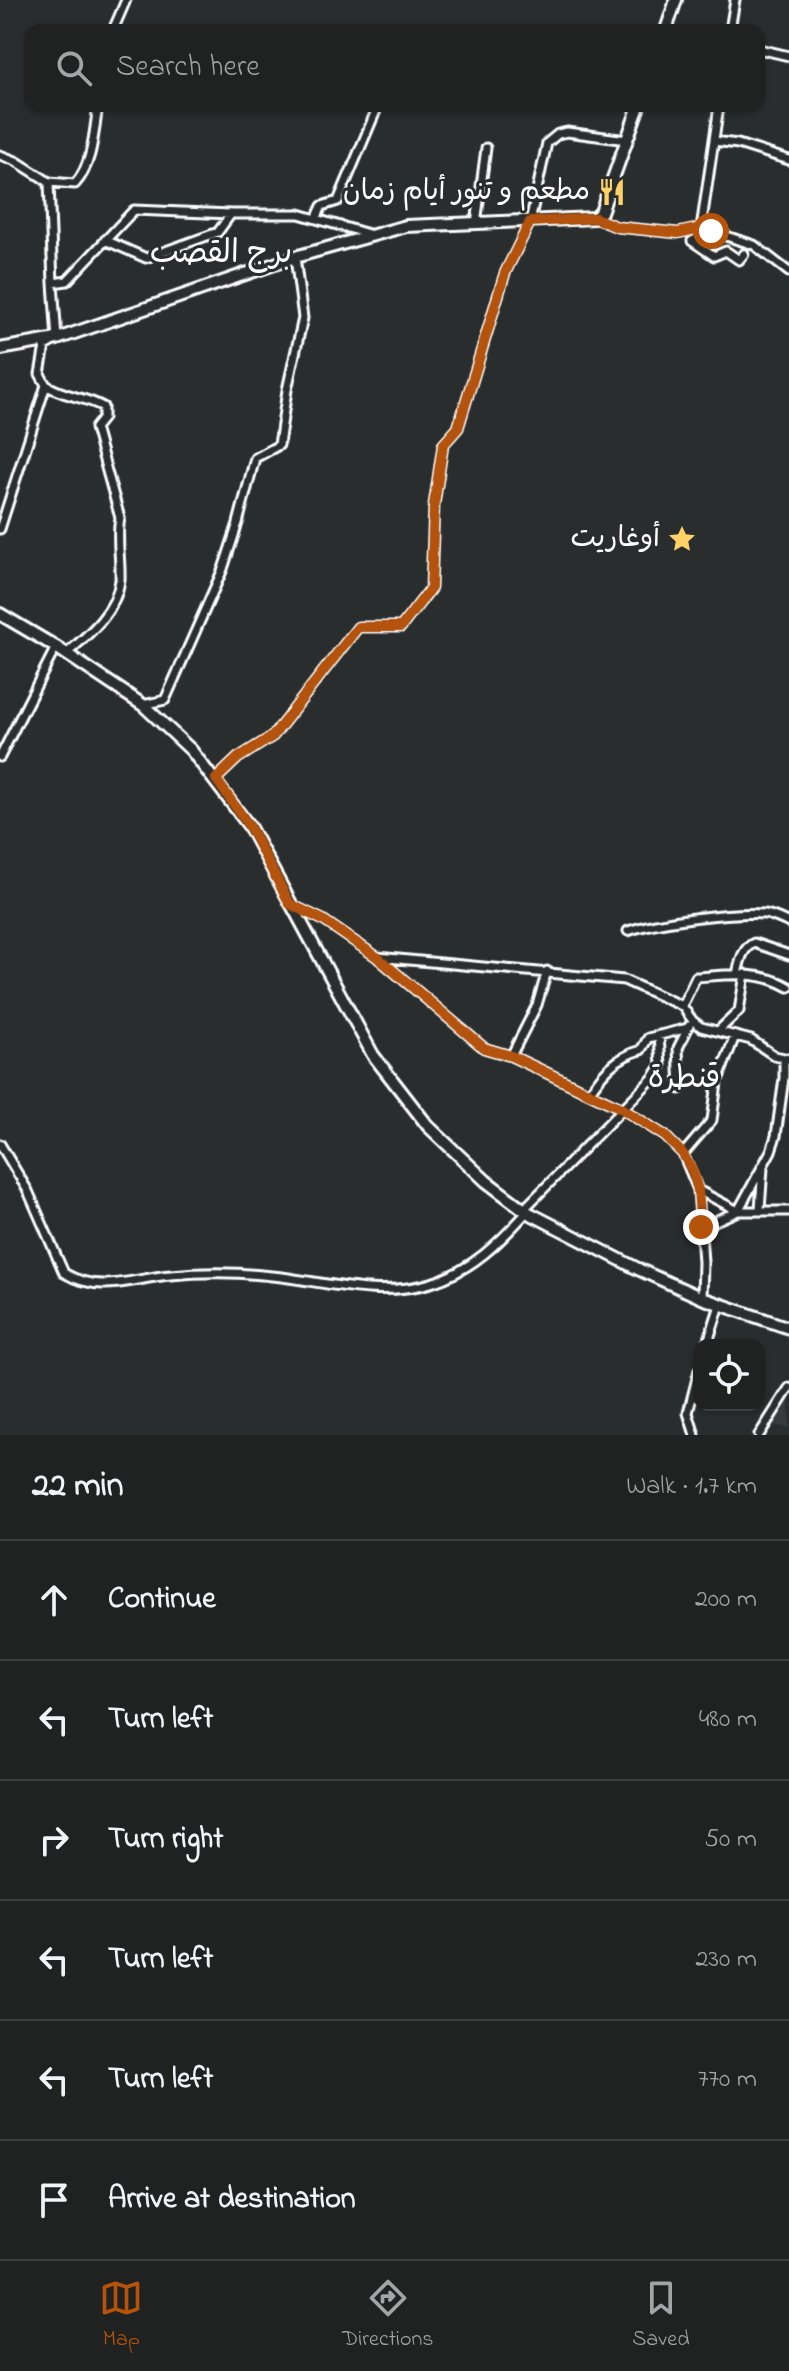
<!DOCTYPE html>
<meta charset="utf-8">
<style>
:root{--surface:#202222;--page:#2d2f2f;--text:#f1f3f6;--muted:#a2a4a5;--line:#3d3f40;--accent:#b45309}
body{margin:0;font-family:"Indie Flower","Playpen Sans Arabic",sans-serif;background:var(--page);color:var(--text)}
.controls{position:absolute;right:24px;bottom:24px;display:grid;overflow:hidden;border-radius:16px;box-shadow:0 2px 6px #0004}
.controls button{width:72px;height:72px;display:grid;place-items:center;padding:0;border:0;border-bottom:2px solid var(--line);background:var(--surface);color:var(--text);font:40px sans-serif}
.stop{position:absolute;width:24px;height:24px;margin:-18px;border:6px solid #b45309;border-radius:50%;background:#fff}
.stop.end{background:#b45309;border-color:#fff;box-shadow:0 2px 8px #0008}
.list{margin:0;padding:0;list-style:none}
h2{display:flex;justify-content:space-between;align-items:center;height:104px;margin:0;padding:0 32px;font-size:34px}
h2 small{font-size:26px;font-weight:400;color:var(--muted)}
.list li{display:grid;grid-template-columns:52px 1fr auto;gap:24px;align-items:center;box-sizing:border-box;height:120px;padding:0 32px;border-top:2px solid var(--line)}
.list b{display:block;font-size:30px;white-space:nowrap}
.list em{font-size:26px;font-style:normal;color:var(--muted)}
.icon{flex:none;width:44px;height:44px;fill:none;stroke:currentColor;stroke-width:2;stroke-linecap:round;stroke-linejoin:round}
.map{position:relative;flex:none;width:789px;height:1435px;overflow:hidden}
.search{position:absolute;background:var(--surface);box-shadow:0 2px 6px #0004;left:24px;right:24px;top:24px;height:88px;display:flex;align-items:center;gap:20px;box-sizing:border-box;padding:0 28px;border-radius:16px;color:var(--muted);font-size:30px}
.sheet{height:824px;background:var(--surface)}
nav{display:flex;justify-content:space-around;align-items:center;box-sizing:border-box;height:112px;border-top:2px solid var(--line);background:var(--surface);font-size:22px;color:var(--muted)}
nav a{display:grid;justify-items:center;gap:4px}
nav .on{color:var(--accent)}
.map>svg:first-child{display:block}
.built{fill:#373a3b}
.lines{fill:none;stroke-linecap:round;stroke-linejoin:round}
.minor-casing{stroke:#fff;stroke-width:13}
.secondary-casing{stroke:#fff;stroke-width:16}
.minor{stroke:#2a2d2e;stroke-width:7}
.secondary{stroke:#2a2d2e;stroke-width:10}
.route{stroke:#b45309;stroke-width:10}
.labels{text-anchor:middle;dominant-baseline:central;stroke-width:6;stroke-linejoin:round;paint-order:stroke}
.poi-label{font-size:28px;fill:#fff;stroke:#2a2d2e;text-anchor:end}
.quarter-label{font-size:32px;fill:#fff;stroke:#2a2d2e}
</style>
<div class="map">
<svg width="789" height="1435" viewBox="0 0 789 1435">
<rect width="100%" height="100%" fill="#2a2d2e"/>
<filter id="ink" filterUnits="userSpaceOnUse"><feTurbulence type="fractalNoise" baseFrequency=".0125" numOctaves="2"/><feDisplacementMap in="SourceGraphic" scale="16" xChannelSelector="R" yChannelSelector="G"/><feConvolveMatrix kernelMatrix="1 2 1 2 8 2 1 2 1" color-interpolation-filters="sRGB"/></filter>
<g filter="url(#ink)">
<path class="built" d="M 789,1396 L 789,1428 L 765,1423 Z"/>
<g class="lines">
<g class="minor-casing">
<path id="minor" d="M 113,30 L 126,0
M 730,30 L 735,0
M 759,49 L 789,56
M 714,141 L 738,144 L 789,160
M 0,155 L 16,161 L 49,182 L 53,283
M 49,182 L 75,184 C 93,165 94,130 98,106
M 317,217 L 322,206 L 338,201 L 378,106
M 595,218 L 617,227 L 678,233 L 701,228 L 754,245 L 789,272
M 476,224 L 486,148
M 701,228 L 719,106
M 711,231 L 692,241 L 714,256 L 726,251 L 739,260 L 744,254
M 105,240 L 146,258 L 218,232 L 231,214
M 46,385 C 64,397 84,396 103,407 L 103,418 L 95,428 L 120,518 C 116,538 121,559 120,580 C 117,611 88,635 66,654
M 0,529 L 46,385 L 40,374 L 45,346 L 57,339 L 53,283 L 67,281 L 134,210 L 231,214 L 299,214 L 372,235
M 143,705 L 165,700 L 223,569 L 238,523 L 255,458 L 279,445 L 287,390 L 303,318 L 295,257
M 0,757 L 56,647
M 216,779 L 238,758 L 273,736 L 358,627 L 401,627 L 431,588 L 434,505 L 443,445 L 458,428 L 505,273 L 530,222 L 547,143 L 558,134 L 567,132 L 627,140
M 294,906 L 323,920 L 377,957 L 624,980 L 682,1006 L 693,1021 L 701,1027 L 751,1040 L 775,1056 L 789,1059
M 628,931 C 657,921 734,911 765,914 C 773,915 782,920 789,923
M 378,958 L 484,1048 L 511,1056 L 621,1108 L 665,1136 L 683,1154 L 698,1190 L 703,1262 L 702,1298
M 737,974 C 740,962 742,948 754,943 L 789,955
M 682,1006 L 696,977 C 729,975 759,970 789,987
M 718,1031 L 739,1011 L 745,974
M 511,1056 L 537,1005 L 547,971
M 680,1089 L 678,1048 L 689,1026
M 589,1093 C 603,1072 616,1057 641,1050 L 648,1038 L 688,1028
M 0,1144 L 28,1191 L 64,1273 C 101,1295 133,1278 171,1275 C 201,1272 231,1272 262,1275 C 318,1279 375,1300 431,1283 C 471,1271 500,1242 527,1212
M 683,1154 L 712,1120 L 717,1083 L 735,1036
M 698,1190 L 738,1211 L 789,1211
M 524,1209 L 653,1078 L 661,1066 L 659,1035
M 760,1209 L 763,1168
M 701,1227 L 738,1211 L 771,1151 L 776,1136 L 784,1078 L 784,1059
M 707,1345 L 720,1305
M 695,1435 L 688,1413 L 699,1370
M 759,1435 L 789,1388"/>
</g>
<g class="secondary-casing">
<path id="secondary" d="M 666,30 L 676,0
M 0,349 L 57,339 L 295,257 L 406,226 L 595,218 L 601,212 L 639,106
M 0,614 L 56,647 L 143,705 L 191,750 L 249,826 L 373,1055 L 428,1126 L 486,1181 L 527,1212 L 640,1270 L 702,1298 L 789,1328"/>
</g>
<use href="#minor" class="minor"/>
<use href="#secondary" class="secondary"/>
</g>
</g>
<g class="lines" filter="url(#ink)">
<path class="route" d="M 701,1227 L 698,1190 L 693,1172 L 683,1154 L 665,1136 L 621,1108 L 511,1056 L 484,1048 L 377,957 L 323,920 L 290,904 L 249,826 L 216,779 L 238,758 L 273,736 L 358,627 L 401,627 L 431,588 L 434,505 L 443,445 L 458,428 L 505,273 L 530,222 L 595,218 L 617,227 L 678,233 L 701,228 L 711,231"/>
</g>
<defs>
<g id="restaurant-bare" transform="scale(2.16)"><path d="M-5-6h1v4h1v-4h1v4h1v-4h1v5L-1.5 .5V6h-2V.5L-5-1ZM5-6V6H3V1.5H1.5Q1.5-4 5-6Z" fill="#ffd166" stroke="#2a2d2e" stroke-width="2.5" paint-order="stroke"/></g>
<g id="sight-bare" transform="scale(2.16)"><path d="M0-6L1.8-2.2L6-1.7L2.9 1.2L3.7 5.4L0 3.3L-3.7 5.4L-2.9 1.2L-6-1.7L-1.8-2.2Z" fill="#ffd166" stroke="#2a2d2e" stroke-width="2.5" paint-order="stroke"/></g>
</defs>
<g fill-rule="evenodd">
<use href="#restaurant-bare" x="612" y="192"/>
<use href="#sight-bare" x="682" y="539"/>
</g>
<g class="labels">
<g class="poi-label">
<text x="590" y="192">مطعم و تنور أيام زمان</text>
<text x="660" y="539">أوغاريت</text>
</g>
<g class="quarter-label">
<text x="221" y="254">برج القصب</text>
<text x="684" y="1079">قنطرة</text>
</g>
</g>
</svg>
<div class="controls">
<button><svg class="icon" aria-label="locate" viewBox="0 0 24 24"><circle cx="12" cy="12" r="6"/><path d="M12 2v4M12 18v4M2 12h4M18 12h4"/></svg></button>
</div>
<div class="stop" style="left:711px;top:231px"></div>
<div class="stop end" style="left:701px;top:1227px"></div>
<div class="search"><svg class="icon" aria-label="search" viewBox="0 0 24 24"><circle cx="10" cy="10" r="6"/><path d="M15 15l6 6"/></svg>Search here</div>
</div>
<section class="sheet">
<h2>22 min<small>Walk · 1.7 km</small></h2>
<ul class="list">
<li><svg class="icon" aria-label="ahead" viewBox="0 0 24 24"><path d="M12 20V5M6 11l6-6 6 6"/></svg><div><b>Continue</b></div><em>200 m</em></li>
<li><svg class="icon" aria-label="left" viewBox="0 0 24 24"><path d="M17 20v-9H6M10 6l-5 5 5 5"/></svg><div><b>Turn left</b></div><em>480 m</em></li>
<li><svg class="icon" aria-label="right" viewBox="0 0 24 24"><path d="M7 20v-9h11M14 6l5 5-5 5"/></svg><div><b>Turn right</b></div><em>50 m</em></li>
<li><svg class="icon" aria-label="left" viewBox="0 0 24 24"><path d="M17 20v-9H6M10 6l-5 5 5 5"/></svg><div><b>Turn left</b></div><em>230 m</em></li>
<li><svg class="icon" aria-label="left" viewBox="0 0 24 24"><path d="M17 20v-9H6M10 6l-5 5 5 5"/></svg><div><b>Turn left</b></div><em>770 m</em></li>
<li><svg class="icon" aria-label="arrive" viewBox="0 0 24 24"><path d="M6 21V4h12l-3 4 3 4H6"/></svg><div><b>Arrive at destination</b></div></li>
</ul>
</section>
<nav>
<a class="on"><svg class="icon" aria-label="map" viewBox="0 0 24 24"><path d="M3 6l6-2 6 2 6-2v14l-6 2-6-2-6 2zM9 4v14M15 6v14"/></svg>Map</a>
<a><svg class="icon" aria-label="directions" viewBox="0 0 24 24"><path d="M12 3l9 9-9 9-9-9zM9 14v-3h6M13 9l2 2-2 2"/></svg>Directions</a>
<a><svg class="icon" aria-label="saved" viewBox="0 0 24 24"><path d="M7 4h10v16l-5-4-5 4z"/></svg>Saved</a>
</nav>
